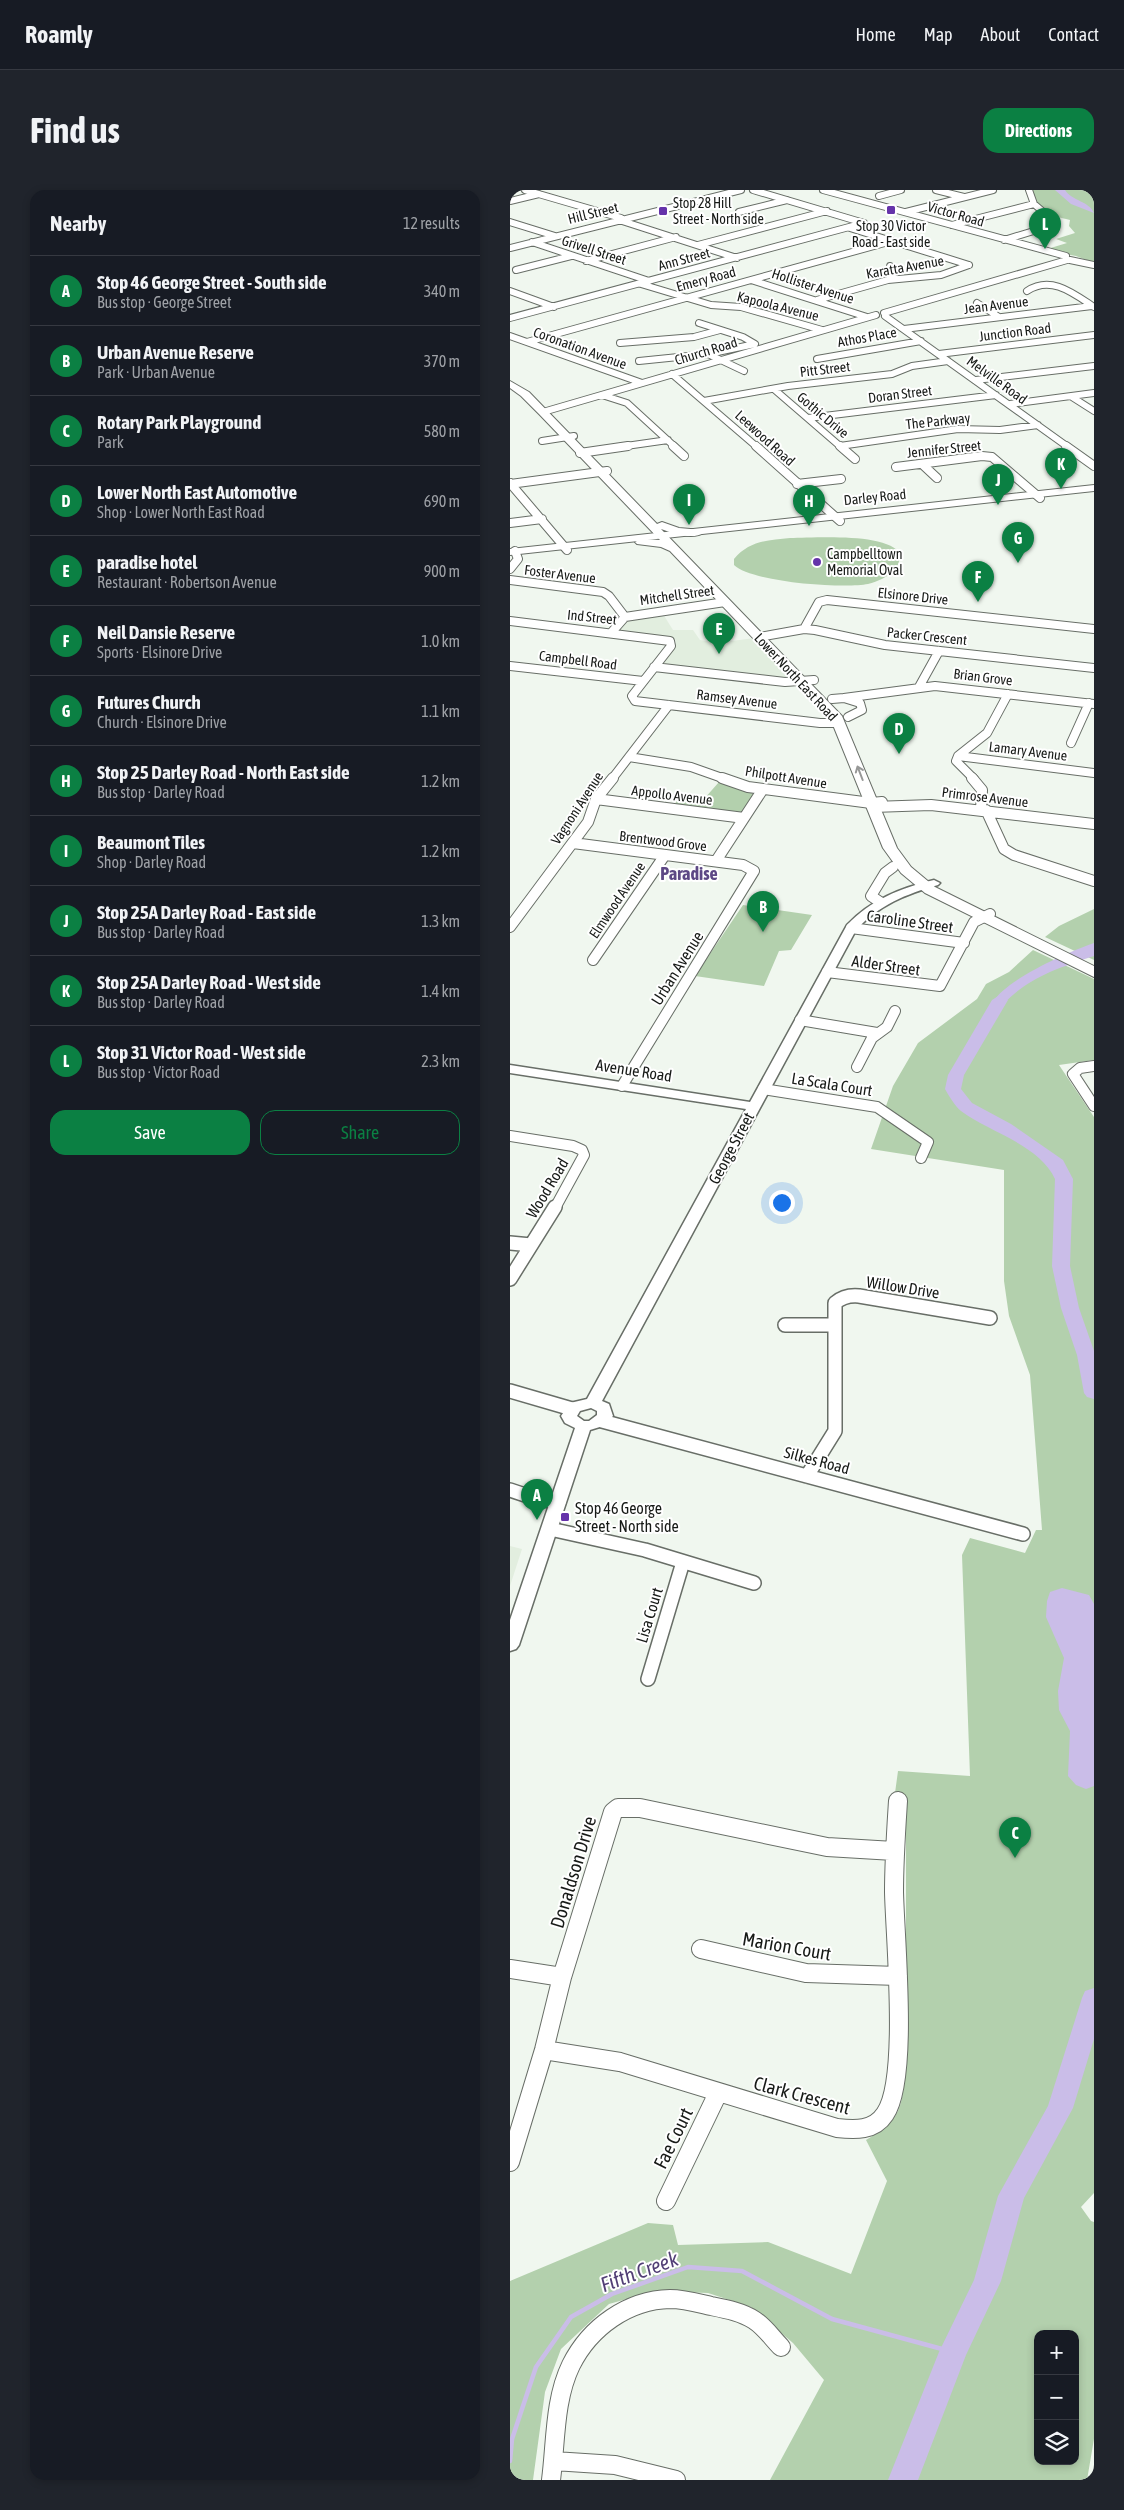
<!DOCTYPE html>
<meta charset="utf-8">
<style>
:root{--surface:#171b24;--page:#20242c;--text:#f1f3f6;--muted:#9ea1a6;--line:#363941;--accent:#0b8043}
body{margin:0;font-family:"Asap Condensed",sans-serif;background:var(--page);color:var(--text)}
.controls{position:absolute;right:15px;bottom:15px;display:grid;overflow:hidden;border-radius:10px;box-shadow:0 2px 8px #0003}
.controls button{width:45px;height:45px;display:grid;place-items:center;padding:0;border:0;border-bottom:1px solid var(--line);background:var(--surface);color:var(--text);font:25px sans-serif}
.you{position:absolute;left:271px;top:1012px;width:18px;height:18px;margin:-12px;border:4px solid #fff;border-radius:50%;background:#1a73e8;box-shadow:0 0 0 8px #1a73e833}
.badge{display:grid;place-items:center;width:32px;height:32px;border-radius:50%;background:var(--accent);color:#fff;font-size:16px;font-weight:700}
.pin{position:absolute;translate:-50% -41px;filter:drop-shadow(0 1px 2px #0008)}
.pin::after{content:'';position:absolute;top:26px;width:18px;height:15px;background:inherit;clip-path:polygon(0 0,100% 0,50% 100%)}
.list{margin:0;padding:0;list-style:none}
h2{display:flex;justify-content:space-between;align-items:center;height:65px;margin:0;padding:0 20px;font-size:21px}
h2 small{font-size:16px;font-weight:400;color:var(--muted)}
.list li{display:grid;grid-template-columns:32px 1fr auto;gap:15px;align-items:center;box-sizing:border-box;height:70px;padding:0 20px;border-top:1px solid var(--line)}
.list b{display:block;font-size:19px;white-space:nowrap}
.list p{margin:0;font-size:16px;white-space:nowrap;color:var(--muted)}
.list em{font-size:16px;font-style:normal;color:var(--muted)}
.actions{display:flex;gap:10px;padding:15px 20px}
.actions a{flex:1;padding:11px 0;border:1px solid var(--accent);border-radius:15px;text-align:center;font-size:18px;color:var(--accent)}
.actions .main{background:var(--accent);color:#fff}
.icon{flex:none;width:28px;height:28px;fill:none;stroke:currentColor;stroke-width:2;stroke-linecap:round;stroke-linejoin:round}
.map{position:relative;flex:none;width:584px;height:2290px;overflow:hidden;border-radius:15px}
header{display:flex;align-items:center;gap:30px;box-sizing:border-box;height:70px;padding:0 25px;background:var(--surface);border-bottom:1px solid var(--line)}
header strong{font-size:24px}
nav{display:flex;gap:28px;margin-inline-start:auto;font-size:18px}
.intro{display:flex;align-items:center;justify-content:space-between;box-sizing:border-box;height:120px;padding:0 30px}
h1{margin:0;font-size:35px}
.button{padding:12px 22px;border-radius:15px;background:var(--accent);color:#fff;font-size:18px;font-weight:700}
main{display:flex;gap:30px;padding:0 30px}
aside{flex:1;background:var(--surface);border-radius:15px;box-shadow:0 2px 8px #0003}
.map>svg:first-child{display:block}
.built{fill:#e2eedf}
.green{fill:#b3d0ad;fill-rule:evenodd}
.water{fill:#cabde8}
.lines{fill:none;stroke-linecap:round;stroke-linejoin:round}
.stream{stroke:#cabde8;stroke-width:4.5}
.river{fill:#cabde8;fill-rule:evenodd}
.minor-far4-casing{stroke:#686e67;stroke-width:8}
.minor-far3-casing{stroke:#686e67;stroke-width:10}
.minor-far2-casing{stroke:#686e67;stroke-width:12}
.minor-far1-casing{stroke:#686e67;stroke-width:16}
.minor-casing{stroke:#686e67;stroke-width:20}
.tertiary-casing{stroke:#686e67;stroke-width:3}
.secondary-casing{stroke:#686e67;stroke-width:2}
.primary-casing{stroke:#686e67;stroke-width:2}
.minor-far4{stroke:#fff;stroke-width:6}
.minor-far3{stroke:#fff;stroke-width:8}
.minor-far2{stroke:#fff;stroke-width:10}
.minor-far1{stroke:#fff;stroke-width:13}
.minor{stroke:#fff;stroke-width:18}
.tertiary{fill:#fff;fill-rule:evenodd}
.secondary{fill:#fff;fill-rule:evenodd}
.primary{fill:#fff;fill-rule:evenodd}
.oneway{stroke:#979897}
.poi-dot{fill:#6533aa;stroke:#fff;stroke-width:2}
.labels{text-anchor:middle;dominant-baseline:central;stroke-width:4;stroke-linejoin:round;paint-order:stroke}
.far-poi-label{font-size:14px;fill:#171a17;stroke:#fff;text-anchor:start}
.far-street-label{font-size:14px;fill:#171a17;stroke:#fff}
.street-label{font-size:16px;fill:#171a17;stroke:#fff}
.poi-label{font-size:16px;fill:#171a17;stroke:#fff;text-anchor:start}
.far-district-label{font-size:18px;font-weight:bold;fill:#5d4885;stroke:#fff}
.near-street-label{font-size:19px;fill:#171a17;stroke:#fff}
.near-water-label{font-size:21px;font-style:italic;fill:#523f76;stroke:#fff}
</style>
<header>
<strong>Roamly</strong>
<nav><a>Home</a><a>Map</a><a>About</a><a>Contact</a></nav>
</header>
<div class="intro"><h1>Find us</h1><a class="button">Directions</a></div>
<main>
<aside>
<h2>Nearby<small>12 results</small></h2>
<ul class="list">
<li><span class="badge">A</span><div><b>Stop 46 George Street - South side</b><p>Bus stop · George Street</p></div><em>340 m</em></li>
<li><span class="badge">B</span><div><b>Urban Avenue Reserve</b><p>Park · Urban Avenue</p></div><em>370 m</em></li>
<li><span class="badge">C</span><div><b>Rotary Park Playground</b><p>Park</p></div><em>580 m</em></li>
<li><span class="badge">D</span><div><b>Lower North East Automotive</b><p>Shop · Lower North East Road</p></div><em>690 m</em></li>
<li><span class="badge">E</span><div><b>paradise hotel</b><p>Restaurant · Robertson Avenue</p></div><em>900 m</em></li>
<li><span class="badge">F</span><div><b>Neil Dansie Reserve</b><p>Sports · Elsinore Drive</p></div><em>1.0 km</em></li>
<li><span class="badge">G</span><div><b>Futures Church</b><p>Church · Elsinore Drive</p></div><em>1.1 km</em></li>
<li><span class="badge">H</span><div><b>Stop 25 Darley Road - North East side</b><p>Bus stop · Darley Road</p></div><em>1.2 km</em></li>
<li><span class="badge">I</span><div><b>Beaumont Tiles</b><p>Shop · Darley Road</p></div><em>1.2 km</em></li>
<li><span class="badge">J</span><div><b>Stop 25A Darley Road - East side</b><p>Bus stop · Darley Road</p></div><em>1.3 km</em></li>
<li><span class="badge">K</span><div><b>Stop 25A Darley Road - West side</b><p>Bus stop · Darley Road</p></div><em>1.4 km</em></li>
<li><span class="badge">L</span><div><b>Stop 31 Victor Road - West side</b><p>Bus stop · Victor Road</p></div><em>2.3 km</em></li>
</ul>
<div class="actions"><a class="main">Save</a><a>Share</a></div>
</aside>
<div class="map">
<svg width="584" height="2290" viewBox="0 0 584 2290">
<rect width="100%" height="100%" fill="#f0f7ef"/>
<path class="built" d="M 153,424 L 163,440 L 183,440 L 190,450 L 206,453 L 245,448 L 287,491 L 150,475 L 166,453 L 165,449 L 103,441 L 119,428 Z
M 0,1356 L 12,1359 L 0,1396 Z"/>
<path class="green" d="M 522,0 L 584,0 L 584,73 L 566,66 L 534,60 L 557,53 L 546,49 L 565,43 L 559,36 L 560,30 C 539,25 529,21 522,0 Z
M 280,348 C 305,348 379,342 391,365 L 386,381 C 377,386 368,392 358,394 C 333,399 241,392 224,375 L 224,369 C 239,351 258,350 280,348 Z
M 209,592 L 244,604 L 231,626 L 163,617 L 170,606 L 194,609 Z
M 233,715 L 302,725 L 281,760 L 269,761 L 254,796 L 185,786 Z
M 584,719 L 584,770 L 535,747 L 549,736 Z
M 523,760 L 584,789 L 584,870 L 549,875 L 584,927 L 584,2003 L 571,2017 L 581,2031 L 584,2032 L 584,2249 L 577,2290 L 260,2290 L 314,2190 L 283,2153 L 241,2117 L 198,2103 L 145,2101 L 99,2114 L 51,2159 L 35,2202 L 23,2290 L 0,2290 L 0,2091 L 138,2033 L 163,2035 L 168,2055 L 258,2052 L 341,2084 L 377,1991 L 356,1950 C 392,1929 391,1919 396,1880 L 396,1610 L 385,1603 L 388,1581 L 460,1586 L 452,1365 L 460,1348 L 515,1363 L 526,1340 L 532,1340 L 520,1185 L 499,1126 L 494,1091 L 494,980 L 361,959 L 383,896 L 408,853 L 467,809 L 476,794 L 499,782 ZM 528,2144 L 565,2144 L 565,2271 L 528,2271 Z"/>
<path class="water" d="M 545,0 L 555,0 C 562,11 579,11 584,23 L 561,14 Z
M 584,753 L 584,766 C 536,782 510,791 478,831 C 479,826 480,817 483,812 C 497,789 558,762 584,753 Z
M 552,1398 L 579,1405 L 584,1414 L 584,1596 L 576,1599 L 566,1595 L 558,1586 L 560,1541 L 549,1520 L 548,1501 L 554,1468 L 536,1427 L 537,1411 L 540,1402 Z"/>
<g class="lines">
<path class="stream" d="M 0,2271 L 2,2249 L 26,2177 L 61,2127 L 102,2104 L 178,2077 L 232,2081 L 322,2129 L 443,2162"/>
<path class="river" d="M 490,805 L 498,810 L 454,885 L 451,899 L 462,913 L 501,934 L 553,970 L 563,989 L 560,1076 L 569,1118 L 584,1161 L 584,1209 L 577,1207 L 574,1203 L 567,1165 L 551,1118 L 542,1076 L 545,989 C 530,955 479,942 451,921 C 445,916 439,906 435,899 L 438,885 L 482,810 Z
M 584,1798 L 584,1849 L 563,1918 L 514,2008 L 491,2091 L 456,2165 L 408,2290 L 378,2290 L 429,2162 L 464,2090 L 488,2006 L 538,1916 L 572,1808 L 575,1801 Z"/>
<g class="minor-far4-casing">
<path id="minor-far4" d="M 15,0 L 111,28
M 243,0 L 354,33
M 313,0 L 556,66
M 426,0 L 454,7
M 519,0 L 524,14 L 538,26
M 369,6 L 391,0
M 0,11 L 29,4
M 229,22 L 277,10
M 396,22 L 483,0
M 109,30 L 227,68
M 0,32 L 45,46
M 442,35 L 524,14
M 340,38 L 459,75
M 494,50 L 527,40
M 22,52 L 139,91
M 188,55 L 317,21
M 0,58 L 231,0
M 560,70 L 584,75
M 76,71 L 166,47
M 380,76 L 379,82 L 385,89
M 6,80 L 61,66
M 241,90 L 357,127
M 131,94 L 201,115 L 231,117 L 312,140
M 0,101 L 44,117
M 517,101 C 541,85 563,103 584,117
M 307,110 L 378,90 L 431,85 L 459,75
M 467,113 L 489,127
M 374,123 L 557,70
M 375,126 L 558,257
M 0,128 L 354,33
M 189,133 L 233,147 L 245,154 L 198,164 L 234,181
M 394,139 L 582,116
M 0,146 L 132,193
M 17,152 L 382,51
M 110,153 L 184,147 L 210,140
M 429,164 L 584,145
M 307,169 L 411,151
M 129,171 L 198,164
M 162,184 L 247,257
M 466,190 L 584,176
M 265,200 L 331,257
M 92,205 L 117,213 L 165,257
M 562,207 L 584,221
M 194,211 L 278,196 L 382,184 L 402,176 L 438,171
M 500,214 L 584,203
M 33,222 L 366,125
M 298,228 L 486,205
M 32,251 L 64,246
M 330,256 L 448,239 L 490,240 L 528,235
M 109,257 L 158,250"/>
</g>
<g class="minor-far3-casing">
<path id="minor-far3" d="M 163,256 L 174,266
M 246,256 L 330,331
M 330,256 L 345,269
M 556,256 L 584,276
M 70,263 L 118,256
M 412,274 L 427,288
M 386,277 L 472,266 L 482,267 L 530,308
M 0,293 L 57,360
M 0,294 L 97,281
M 287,294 L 331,289
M 0,333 L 32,329
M 0,379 L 8,369 L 5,361
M 0,390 L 93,402 L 99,406 L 115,427
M 0,431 L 160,451 L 161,456 L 122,506 L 125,511 L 310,533 L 329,533
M 294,439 L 309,412 L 317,410 L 584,439
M 101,443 L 115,427 L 215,412
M 249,447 L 294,439 L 305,440 L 375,455 L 584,478
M 0,476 L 133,491
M 144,477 L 275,492 L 304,490
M 409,497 L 429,461
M 334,508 L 425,496 L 584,514
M 322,509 L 334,508 L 350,513 L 352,520 L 338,527
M 561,553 L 579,513
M 448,566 L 584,583
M 119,567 L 181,577 L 215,589
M 102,589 L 159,515
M 464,589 L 446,571 L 448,566 L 477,543 L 498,504"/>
</g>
<g class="minor-far2-casing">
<path id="minor-far2" d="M 212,588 L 238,597 L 361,613 L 372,612
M 462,588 L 472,600 L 471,620
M 86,609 L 234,628
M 363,617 L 421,615 L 584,634
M 476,620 L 494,659 L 504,665 L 584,691
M 63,653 L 233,675 L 244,681 L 112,896
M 206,671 L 253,599
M 370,712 L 361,706 L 375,683 L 383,677
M 0,737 L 78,632 L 86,609 L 103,588
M 341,738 L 454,753
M 83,770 L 155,665
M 317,782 L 430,796 L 464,732 L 480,724
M 290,830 L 367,843
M 584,876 L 570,878 L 563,884 L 584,916
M 347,877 L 362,848 L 377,837 L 385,821
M 253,899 L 367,917 L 418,952 L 411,968
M 0,946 L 63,956 L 72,960 L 74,965 L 45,1018"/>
</g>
<g class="minor-far1-casing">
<path id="minor-far1" d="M 0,1053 L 21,1055
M 0,1089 L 45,1017
M 275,1135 L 325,1135
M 0,1201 L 62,1219
M 92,1231 L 513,1344
M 297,1286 L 325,1241 L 325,1113 C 332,1107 339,1105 349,1106 L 480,1128
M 0,1300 L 27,1309 L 49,1312
M 40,1339 L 135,1360 L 244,1393
M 138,1489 L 173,1372"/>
</g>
<g class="minor-casing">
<path id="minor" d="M 191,1759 L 296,1783 L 388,1786
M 0,1779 L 52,1787
M 34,1860 L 110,1872 L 327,1938 C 345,1940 364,1941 375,1924 C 399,1890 385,1749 384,1702 C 384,1671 386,1642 388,1611
M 0,1972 L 34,1860 L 52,1787 L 103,1622 L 108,1618 L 130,1618 L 317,1657 L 384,1661
M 156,2011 L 208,1903
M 44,2271 L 105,2275 L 166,2290
M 41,2290 C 46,2252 44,2210 61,2175 C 80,2137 118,2110 160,2109 C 174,2109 188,2113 201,2116 C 216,2119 232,2122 244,2130 C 255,2137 262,2148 271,2157"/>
</g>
<g class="tertiary-casing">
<path id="tertiary" d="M 424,690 L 430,693 L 428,695 C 396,704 369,715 346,740 L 92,1211 L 99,1214 L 103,1226 L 93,1236 L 80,1240 L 9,1455 L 6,1459 L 0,1461 L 0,1430 L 65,1238 L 55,1233 L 51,1226 L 60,1213 L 77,1209 L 236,919 L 0,883 L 0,875 L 240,912 L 337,735 C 361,710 390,698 424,690 ZM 81,1218 L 87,1221 L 87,1225 L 79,1231 L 74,1231 L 67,1226 L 70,1221 Z"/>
</g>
<g class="secondary-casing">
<path id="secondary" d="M 584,295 L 584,301 L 0,365 L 0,359 Z"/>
</g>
<g class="primary-casing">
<path id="primary" d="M 0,191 L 19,202 L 147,334 L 152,332 L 169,338 L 192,340 L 194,342 C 184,351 162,343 151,339 L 332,526 L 387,658 L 401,677 L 425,697 L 584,776 L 584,787 L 415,703 L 391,683 L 373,658 L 321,530 L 160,361 L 151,357 L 127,354 L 125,352 L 131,349 L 150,350 L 29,224 L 11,206 L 0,198 Z"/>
</g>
<use href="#minor-far4" class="minor-far4"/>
<use href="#minor-far3" class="minor-far3"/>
<use href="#minor-far2" class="minor-far2"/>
<use href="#minor-far1" class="minor-far1"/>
<use href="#minor" class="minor"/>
<use href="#tertiary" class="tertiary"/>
<use href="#secondary" class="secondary"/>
<use href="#primary" class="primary"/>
</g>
<defs><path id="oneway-shaft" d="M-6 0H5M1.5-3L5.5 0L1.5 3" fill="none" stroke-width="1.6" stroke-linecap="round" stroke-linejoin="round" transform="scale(1.25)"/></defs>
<use class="oneway" href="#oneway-shaft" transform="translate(350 583) rotate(-111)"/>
<g class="poi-dot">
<rect x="376" y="15" width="10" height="10" rx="2.5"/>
<rect x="148" y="16" width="10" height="10" rx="2.5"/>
<circle cx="307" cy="372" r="5"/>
<rect x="50" y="1322" width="10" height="10" rx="2.5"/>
</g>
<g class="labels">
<g class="far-poi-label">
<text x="163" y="13">Stop 28 Hill<tspan x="163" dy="16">Street - North side</tspan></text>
<text x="381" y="36" text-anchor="middle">Stop 30 Victor<tspan x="381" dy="16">Road - East side</tspan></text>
<text x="317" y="364">Campbelltown<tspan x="317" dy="16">Memorial Oval</tspan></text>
</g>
<g class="far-street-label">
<text transform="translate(83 23) rotate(-14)">Hill Street</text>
<text transform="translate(446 24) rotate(16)">Victor Road</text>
<text transform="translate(84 60) rotate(18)">Grivell Street</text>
<text transform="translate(174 69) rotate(-15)">Ann Street</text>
<text transform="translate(395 77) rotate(-10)">Karatta Avenue</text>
<text transform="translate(196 89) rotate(-15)">Emery Road</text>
<text transform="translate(303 96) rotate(18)">Hollister Avenue</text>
<text transform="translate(486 115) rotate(-7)">Jean Avenue</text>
<text transform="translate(268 116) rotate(14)">Kapoola Avenue</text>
<text transform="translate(505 142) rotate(-7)">Junction Road</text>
<text transform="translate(357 147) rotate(-10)">Athos Place</text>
<text transform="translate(70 158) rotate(20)">Coronation Avenue</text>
<text transform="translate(196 161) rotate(-17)">Church Road</text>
<text transform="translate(315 179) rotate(-7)">Pitt Street</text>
<text transform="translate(487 190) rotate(36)">Melville Road</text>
<text transform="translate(390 204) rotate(-7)">Doran Street</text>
<text transform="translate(313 225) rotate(40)">Gothic Drive</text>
<text transform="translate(428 231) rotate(-6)">The Parkway</text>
<text transform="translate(255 248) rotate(42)">Leewood Road</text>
<text transform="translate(434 259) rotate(-6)">Jennifer Street</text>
<text transform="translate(365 307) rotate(-6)">Darley Road</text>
<text transform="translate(50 384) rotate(7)">Foster Avenue</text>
<text transform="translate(167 405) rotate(-8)">Mitchell Street</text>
<text transform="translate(403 406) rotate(6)">Elsinore Drive</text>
<text transform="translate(82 427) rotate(6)">Ind Street</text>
<text transform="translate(417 446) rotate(6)">Packer Crescent</text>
<text transform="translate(68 470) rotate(7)">Campbell Road</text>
<text transform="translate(286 487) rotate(47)">Lower North East Road</text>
<text transform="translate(473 487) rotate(7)">Brian Grove</text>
<text transform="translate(227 509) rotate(7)">Ramsey Avenue</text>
<text transform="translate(518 561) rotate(7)">Lamary Avenue</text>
<text transform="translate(276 587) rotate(9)">Philpott Avenue</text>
<text transform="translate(162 605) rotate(7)">Appollo Avenue</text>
<text transform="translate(475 607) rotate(7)">Primrose Avenue</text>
<text transform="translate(67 618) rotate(-57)">Vagnoni Avenue</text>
<text transform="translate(153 651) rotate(7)">Brentwood Grove</text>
<text transform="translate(107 710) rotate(-56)">Elmwood Avenue</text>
</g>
<g class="street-label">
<text transform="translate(400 731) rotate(8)">Caroline Street</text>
<text transform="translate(376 775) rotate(8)">Alder Street</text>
<text transform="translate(167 778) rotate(-58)">Urban Avenue</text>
<text transform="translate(124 880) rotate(9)">Avenue Road</text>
<text transform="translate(322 894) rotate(9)">La Scala Court</text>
<text transform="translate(221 958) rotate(-62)">George Street</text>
<text transform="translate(37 998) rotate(-59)">Wood Road</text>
<text transform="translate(393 1097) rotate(9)">Willow Drive</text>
<text transform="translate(307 1270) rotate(15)">Silkes Road</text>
<text transform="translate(139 1425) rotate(-73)">Lisa Court</text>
</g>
<g class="poi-label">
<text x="65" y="1318">Stop 46 George<tspan x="65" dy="18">Street - North side</tspan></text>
</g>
<g class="far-district-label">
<text x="179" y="683">Paradise</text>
</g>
<g class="near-street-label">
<text transform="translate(63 1682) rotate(-73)">Donaldson Drive</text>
<text transform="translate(277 1756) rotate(10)">Marion Court</text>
<text transform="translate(292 1905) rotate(15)">Clark Crescent</text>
<text transform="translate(163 1948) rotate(-64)">Fae Court</text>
</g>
<g class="near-water-label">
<text transform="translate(129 2081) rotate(-20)">Fifth Creek</text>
</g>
</g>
</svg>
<div class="controls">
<button>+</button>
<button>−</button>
<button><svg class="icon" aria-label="layers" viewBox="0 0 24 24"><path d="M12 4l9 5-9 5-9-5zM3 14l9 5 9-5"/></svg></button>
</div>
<div class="you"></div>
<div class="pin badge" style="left:27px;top:1330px">A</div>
<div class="pin badge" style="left:253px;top:742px">B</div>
<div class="pin badge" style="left:505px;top:1668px">C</div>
<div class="pin badge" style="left:389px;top:564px">D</div>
<div class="pin badge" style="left:209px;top:464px">E</div>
<div class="pin badge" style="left:468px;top:412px">F</div>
<div class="pin badge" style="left:508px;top:373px">G</div>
<div class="pin badge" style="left:299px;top:336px">H</div>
<div class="pin badge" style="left:179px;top:335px">I</div>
<div class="pin badge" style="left:488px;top:315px">J</div>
<div class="pin badge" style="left:551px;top:299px">K</div>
<div class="pin badge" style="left:535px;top:59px">L</div>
</div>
</main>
